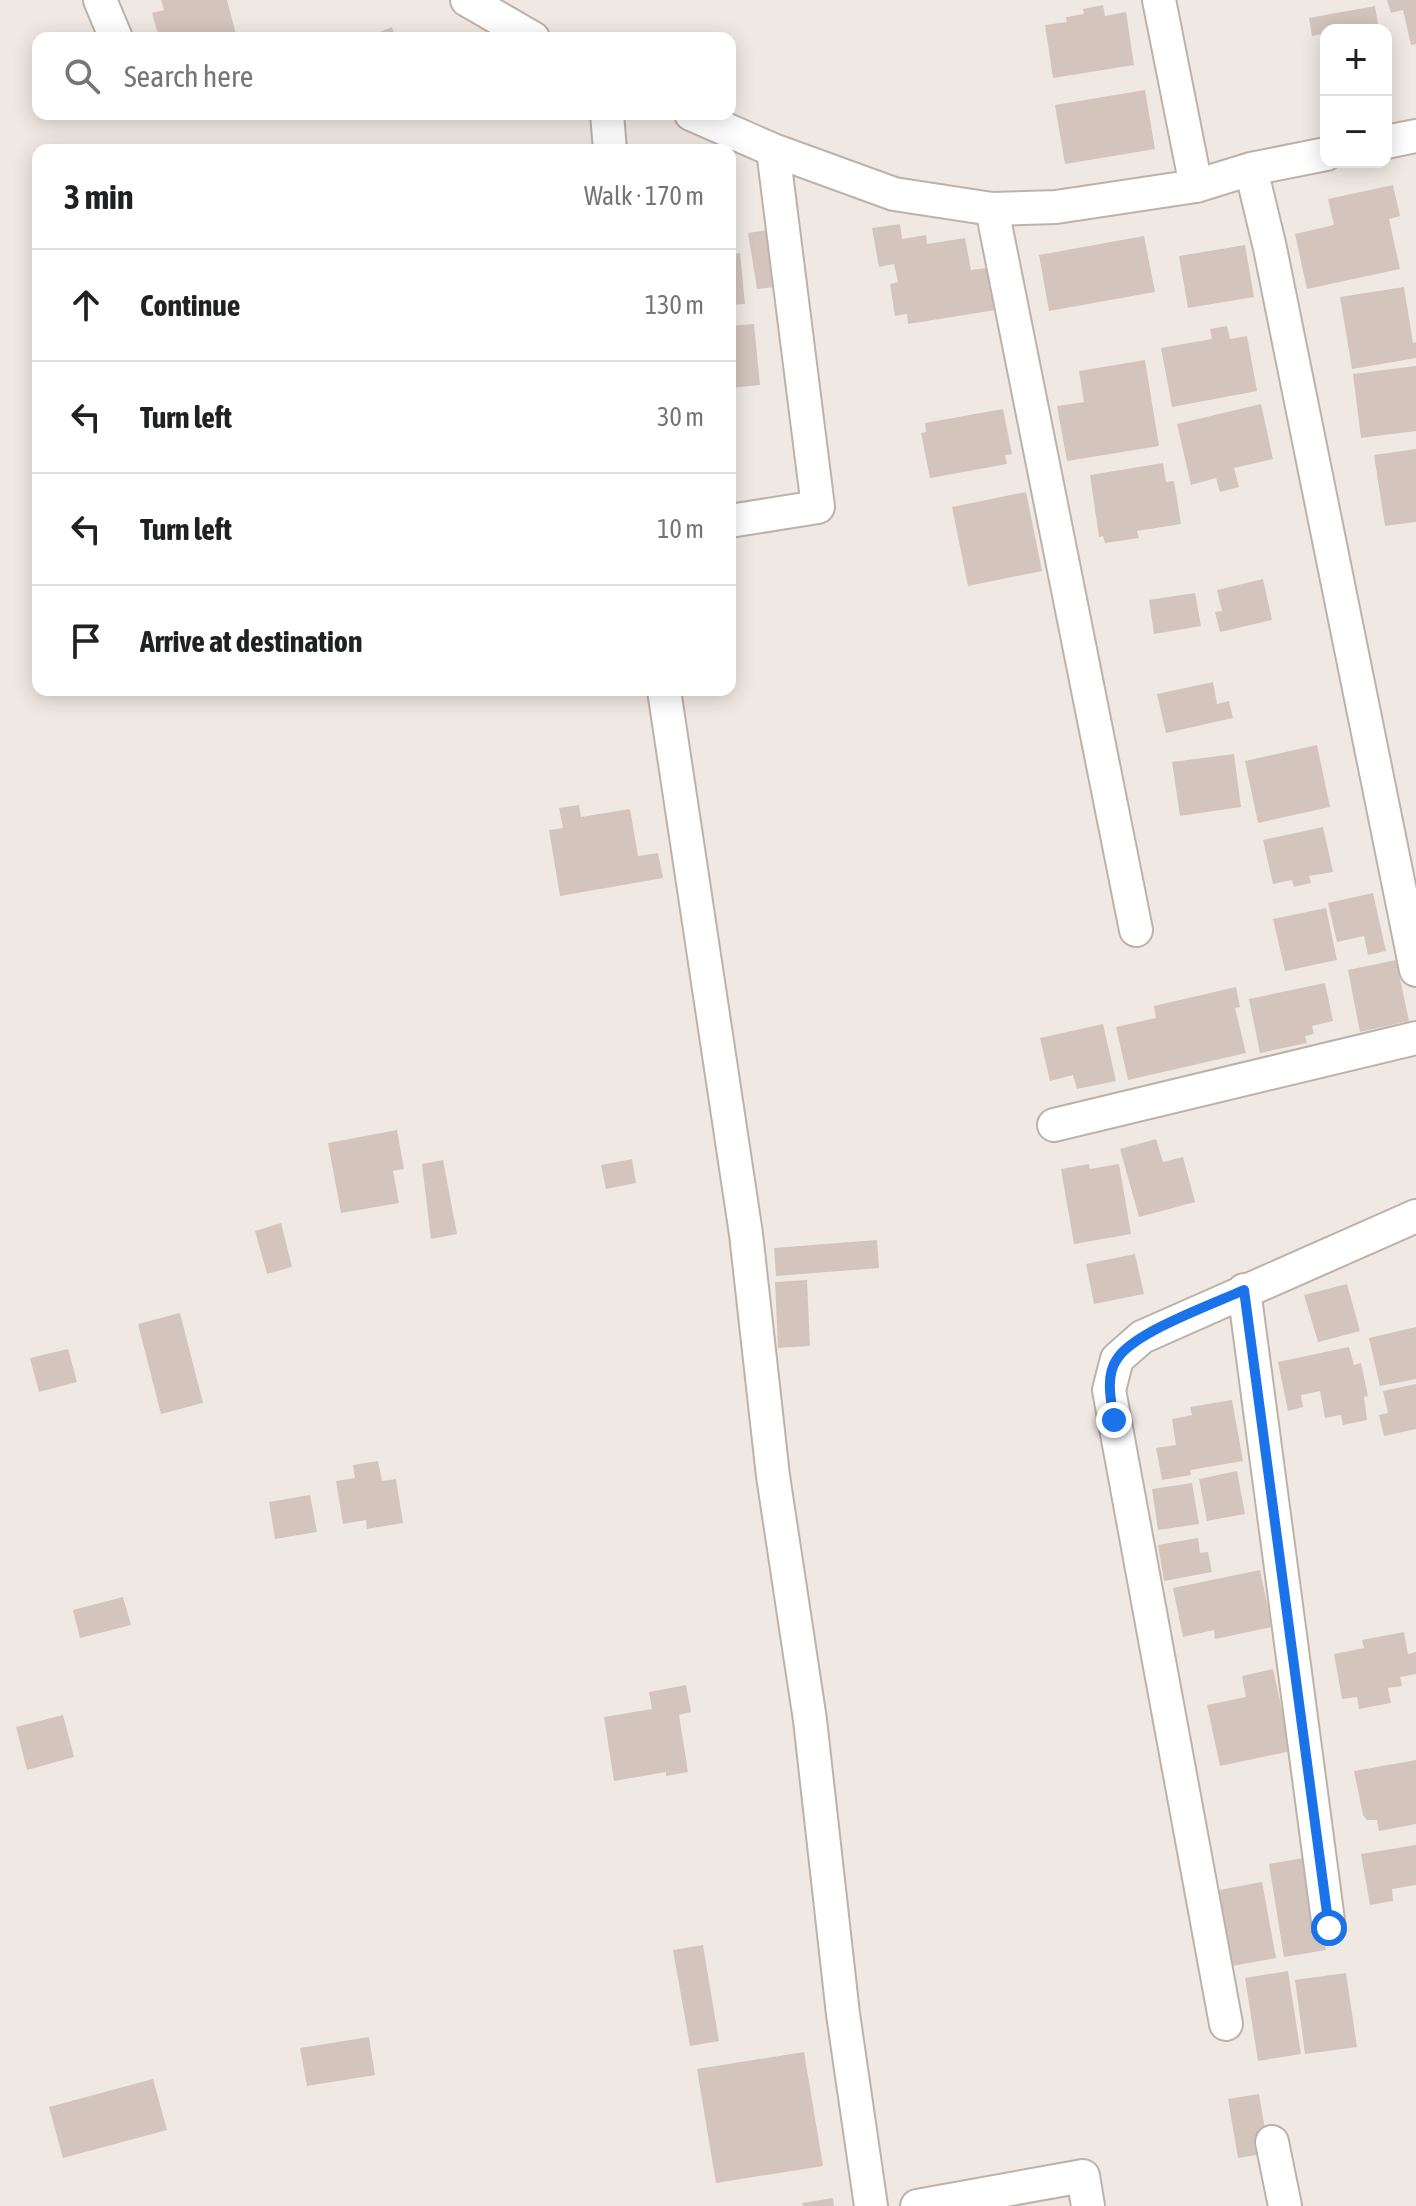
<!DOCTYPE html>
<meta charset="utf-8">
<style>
:root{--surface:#fff;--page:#f6f6f6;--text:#202124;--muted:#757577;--line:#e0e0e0}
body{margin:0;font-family:"Asap Condensed",sans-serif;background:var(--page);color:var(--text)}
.controls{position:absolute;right:24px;top:24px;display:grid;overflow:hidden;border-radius:16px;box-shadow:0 4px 20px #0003}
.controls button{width:72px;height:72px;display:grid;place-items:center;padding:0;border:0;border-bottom:2px solid var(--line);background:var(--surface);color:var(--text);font:40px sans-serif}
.stop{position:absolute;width:24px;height:24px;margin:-18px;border:6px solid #1a73e8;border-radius:50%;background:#fff}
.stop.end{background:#1a73e8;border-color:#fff;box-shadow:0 2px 8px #0008}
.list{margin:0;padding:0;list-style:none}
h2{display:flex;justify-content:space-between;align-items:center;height:104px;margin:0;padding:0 32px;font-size:34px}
h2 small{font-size:26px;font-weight:400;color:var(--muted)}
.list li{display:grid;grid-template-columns:52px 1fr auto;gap:24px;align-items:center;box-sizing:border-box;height:112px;padding:0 32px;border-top:2px solid var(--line)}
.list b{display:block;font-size:30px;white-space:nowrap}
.list em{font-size:26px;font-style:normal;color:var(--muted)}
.icon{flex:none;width:44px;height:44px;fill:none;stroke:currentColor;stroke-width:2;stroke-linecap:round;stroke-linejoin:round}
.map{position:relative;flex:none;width:1416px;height:2206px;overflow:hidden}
.search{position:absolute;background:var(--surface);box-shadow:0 4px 20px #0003;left:32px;top:32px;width:704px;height:88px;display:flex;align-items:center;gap:20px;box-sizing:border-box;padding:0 28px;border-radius:16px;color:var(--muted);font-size:30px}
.panel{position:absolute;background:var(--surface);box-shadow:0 4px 20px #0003;left:32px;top:144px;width:704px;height:552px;border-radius:16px}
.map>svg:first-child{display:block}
.building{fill:#d4c5bc}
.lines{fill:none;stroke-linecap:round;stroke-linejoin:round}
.street-casing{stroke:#bdb2a9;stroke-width:36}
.street{stroke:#fff;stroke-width:32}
.route{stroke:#1a73e8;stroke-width:10}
</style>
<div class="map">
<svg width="1416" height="2206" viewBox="0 0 1416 2206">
<rect width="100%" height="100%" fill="#f0e9e3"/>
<path class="building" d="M 161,0 L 227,0 L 237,38 L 159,38 L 152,13 L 164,10 Z
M 1387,0 L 1416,0 L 1416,44 L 1411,45 L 1403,10 L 1391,13 Z
M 1103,5 L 1105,16 L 1126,12 L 1134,65 L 1053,78 L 1045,25 L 1067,22 L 1066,17 L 1084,14 L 1083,9 Z
M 1375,6 L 1379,30 L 1326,30 L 1326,33 L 1312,36 L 1309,18 Z
M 392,27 L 396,38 L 352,38 L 364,33 L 365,38 Z
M 1145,90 L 1155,149 L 1065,164 L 1055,105 Z
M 1393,185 L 1400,216 L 1389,219 L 1400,269 L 1307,289 L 1295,234 L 1334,225 L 1328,199 Z
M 900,224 L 902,239 L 926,235 L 927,244 L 965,238 L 971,270 L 1001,266 L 1008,308 L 908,324 L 907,314 L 895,316 L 890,284 L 898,282 L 894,264 L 879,267 L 872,228 Z
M 773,229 L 781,286 L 757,289 L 748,233 Z
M 1144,236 L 1155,292 L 1049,311 L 1039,255 Z
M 1245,245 L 1254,297 L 1188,308 L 1179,256 Z
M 740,253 L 745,304 L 730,305 L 730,255 Z
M 1404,287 L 1413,343 L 1416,342 L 1416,358 L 1352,369 L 1340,297 Z
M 754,324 L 760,385 L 730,388 L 730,326 Z
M 1227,326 L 1230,339 L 1247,336 L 1257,391 L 1172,407 L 1161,348 L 1212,339 L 1210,329 Z
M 1145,360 L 1159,446 L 1067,461 L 1057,406 L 1084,402 L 1079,371 Z
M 1416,366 L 1416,431 L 1361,438 L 1353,374 Z
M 1261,404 L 1273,459 L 1234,468 L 1239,487 L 1220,492 L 1216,478 L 1191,485 L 1177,424 Z
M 1003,409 L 1012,454 L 1005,455 L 1007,464 L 930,478 L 921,433 L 926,432 L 925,423 Z
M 1416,449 L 1416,522 L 1385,526 L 1374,455 Z
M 1163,463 L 1166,482 L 1174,481 L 1181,524 L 1137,531 L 1139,538 L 1105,543 L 1103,536 L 1099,537 L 1090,475 Z
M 1026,492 L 1042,571 L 968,586 L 952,507 Z
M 1263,579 L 1272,620 L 1220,632 L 1215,612 L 1222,611 L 1217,590 Z
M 1195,593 L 1201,626 L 1154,634 L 1149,600 Z
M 1213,682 L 1217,704 L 1229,701 L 1233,718 L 1166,733 L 1157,694 Z
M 1317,745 L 1330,807 L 1258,823 L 1245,761 Z
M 1234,754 L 1241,807 L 1180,816 L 1172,762 Z
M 579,805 L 581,817 L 630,809 L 638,856 L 658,853 L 663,878 L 560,896 L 549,830 L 563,828 L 559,808 Z
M 1323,827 L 1333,872 L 1309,876 L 1311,883 L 1294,887 L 1292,880 L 1273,884 L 1263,840 Z
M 1373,893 L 1386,951 L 1368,955 L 1364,936 L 1337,942 L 1328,903 Z
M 1326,908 L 1337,960 L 1285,971 L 1273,919 Z
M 1396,960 L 1409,1021 L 1360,1032 L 1348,970 Z
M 1325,983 L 1333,1021 L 1312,1026 L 1314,1034 L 1305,1036 L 1307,1043 L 1260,1053 L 1249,999 Z
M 1236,987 L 1240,1007 L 1235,1008 L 1246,1053 L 1128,1080 L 1116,1027 L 1156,1018 L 1154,1006 Z
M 1103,1024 L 1116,1081 L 1077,1089 L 1073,1075 L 1050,1081 L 1040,1038 Z
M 397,1130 L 404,1169 L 393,1171 L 399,1203 L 341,1213 L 328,1143 Z
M 1156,1139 L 1163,1162 L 1183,1157 L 1195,1202 L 1139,1217 L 1120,1149 Z
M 632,1159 L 636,1183 L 606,1189 L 601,1165 Z
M 443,1160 L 457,1234 L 431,1239 L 422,1164 Z
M 1089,1164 L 1090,1169 L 1119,1164 L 1131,1234 L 1074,1244 L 1061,1169 Z
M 281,1223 L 292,1267 L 267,1274 L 255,1231 Z
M 877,1240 L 879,1268 L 776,1276 L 774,1248 Z
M 1135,1254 L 1144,1294 L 1094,1304 L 1086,1264 Z
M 807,1280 L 810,1346 L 778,1348 L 775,1282 Z
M 1347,1284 L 1360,1331 L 1318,1342 L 1304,1295 Z
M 180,1313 L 203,1403 L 161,1414 L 138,1324 Z
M 1416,1327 L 1416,1379 L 1380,1386 L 1369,1338 Z
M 1349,1347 L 1354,1365 L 1361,1363 L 1368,1396 L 1364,1397 L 1367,1420 L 1343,1425 L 1341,1415 L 1325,1418 L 1320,1391 L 1301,1395 L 1303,1407 L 1288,1411 L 1278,1362 Z
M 68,1349 L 77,1382 L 39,1392 L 30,1358 Z
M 1416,1384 L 1416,1429 L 1384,1436 L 1379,1415 L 1388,1413 L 1383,1391 Z
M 1232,1400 L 1243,1461 L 1190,1470 L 1191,1475 L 1162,1480 L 1156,1448 L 1176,1445 L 1172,1419 L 1192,1415 L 1190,1407 Z
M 378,1461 L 382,1481 L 396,1479 L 403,1523 L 367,1529 L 366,1520 L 343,1524 L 336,1481 L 355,1478 L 353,1465 Z
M 1237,1471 L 1245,1514 L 1207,1521 L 1199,1479 Z
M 1192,1483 L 1199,1524 L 1158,1530 L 1152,1489 Z
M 310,1495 L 317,1532 L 275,1539 L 269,1502 Z
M 1198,1538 L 1200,1553 L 1208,1552 L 1212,1572 L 1164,1581 L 1158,1545 Z
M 1260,1570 L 1272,1627 L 1215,1639 L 1214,1630 L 1183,1637 L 1173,1588 Z
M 123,1597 L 131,1625 L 80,1638 L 73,1610 Z
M 1404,1632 L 1408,1654 L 1416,1652 L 1416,1674 L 1400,1677 L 1402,1686 L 1388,1688 L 1391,1703 L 1359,1709 L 1357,1697 L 1342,1699 L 1334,1654 L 1364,1648 L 1362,1640 Z
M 1273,1669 L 1291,1751 L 1220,1766 L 1207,1705 L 1246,1697 L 1242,1676 Z
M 686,1685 L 691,1712 L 679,1715 L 688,1772 L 666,1776 L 666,1772 L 614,1781 L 604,1717 L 652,1709 L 649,1692 Z
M 63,1715 L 74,1757 L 27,1770 L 16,1727 Z
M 1416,1760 L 1416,1824 L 1379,1831 L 1377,1820 L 1367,1820 L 1363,1815 L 1354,1771 Z
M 1416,1845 L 1416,1885 L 1392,1889 L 1393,1901 L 1370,1905 L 1361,1854 Z
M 1310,1857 L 1326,1950 L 1284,1957 L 1269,1864 Z
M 1262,1882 L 1276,1958 L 1232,1966 L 1219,1890 Z
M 703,1945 L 719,2041 L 690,2046 L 673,1950 Z
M 1288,1971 L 1301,2054 L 1258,2061 L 1245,1978 Z
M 1346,1973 L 1357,2047 L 1305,2054 L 1295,1980 Z
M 369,2037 L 375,2075 L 307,2086 L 300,2048 Z
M 804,2052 L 823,2166 L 716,2183 L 697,2069 Z
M 153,2079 L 167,2130 L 63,2158 L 49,2107 Z
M 1259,2094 L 1269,2153 L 1238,2158 L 1228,2099 Z
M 833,2198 L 834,2206 L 803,2206 L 802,2203 Z"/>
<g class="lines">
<g class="street-casing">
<path id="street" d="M 100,0 L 116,38
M 467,0 L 533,38
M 1159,0 L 1196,186
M 607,114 L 610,150
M 691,114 L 773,150 L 894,194 L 992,209 L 1056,207 L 1196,186 L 1251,169 L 1326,154
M 1386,142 L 1416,136
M 1251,169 L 1270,248 L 1416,970
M 992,209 L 1136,930
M 730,521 L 818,507 L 773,150
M 664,690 L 746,1234 L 773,1476 L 810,1720 L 843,2014 L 871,2206
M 1054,1125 L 1416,1038
M 1244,1290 L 1329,1928
M 1226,2024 L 1109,1390 L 1117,1359 L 1142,1337 L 1416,1216
M 1272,2142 L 1285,2206
M 917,2206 L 1083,2176 L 1088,2206"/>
</g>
<use href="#street" class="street"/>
</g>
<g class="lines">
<path class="route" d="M 1114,1420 C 1111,1401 1105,1376 1117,1359 C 1134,1332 1213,1304 1244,1290 L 1329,1928"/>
</g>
</svg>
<div class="controls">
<button>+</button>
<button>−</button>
</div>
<div class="stop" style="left:1329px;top:1928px"></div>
<div class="stop end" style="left:1114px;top:1420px"></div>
<div class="search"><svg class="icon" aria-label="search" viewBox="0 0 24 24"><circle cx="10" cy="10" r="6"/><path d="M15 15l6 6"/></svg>Search here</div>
<section class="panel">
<h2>3 min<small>Walk · 170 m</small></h2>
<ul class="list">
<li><svg class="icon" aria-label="ahead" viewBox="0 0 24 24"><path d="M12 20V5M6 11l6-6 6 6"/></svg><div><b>Continue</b></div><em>130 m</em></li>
<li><svg class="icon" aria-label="left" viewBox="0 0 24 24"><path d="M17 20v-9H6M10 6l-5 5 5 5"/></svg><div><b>Turn left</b></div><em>30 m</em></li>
<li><svg class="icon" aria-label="left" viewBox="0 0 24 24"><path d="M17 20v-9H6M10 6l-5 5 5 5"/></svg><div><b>Turn left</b></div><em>10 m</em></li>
<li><svg class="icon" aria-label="arrive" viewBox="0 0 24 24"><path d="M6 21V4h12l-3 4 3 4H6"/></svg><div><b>Arrive at destination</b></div></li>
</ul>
</section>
</div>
